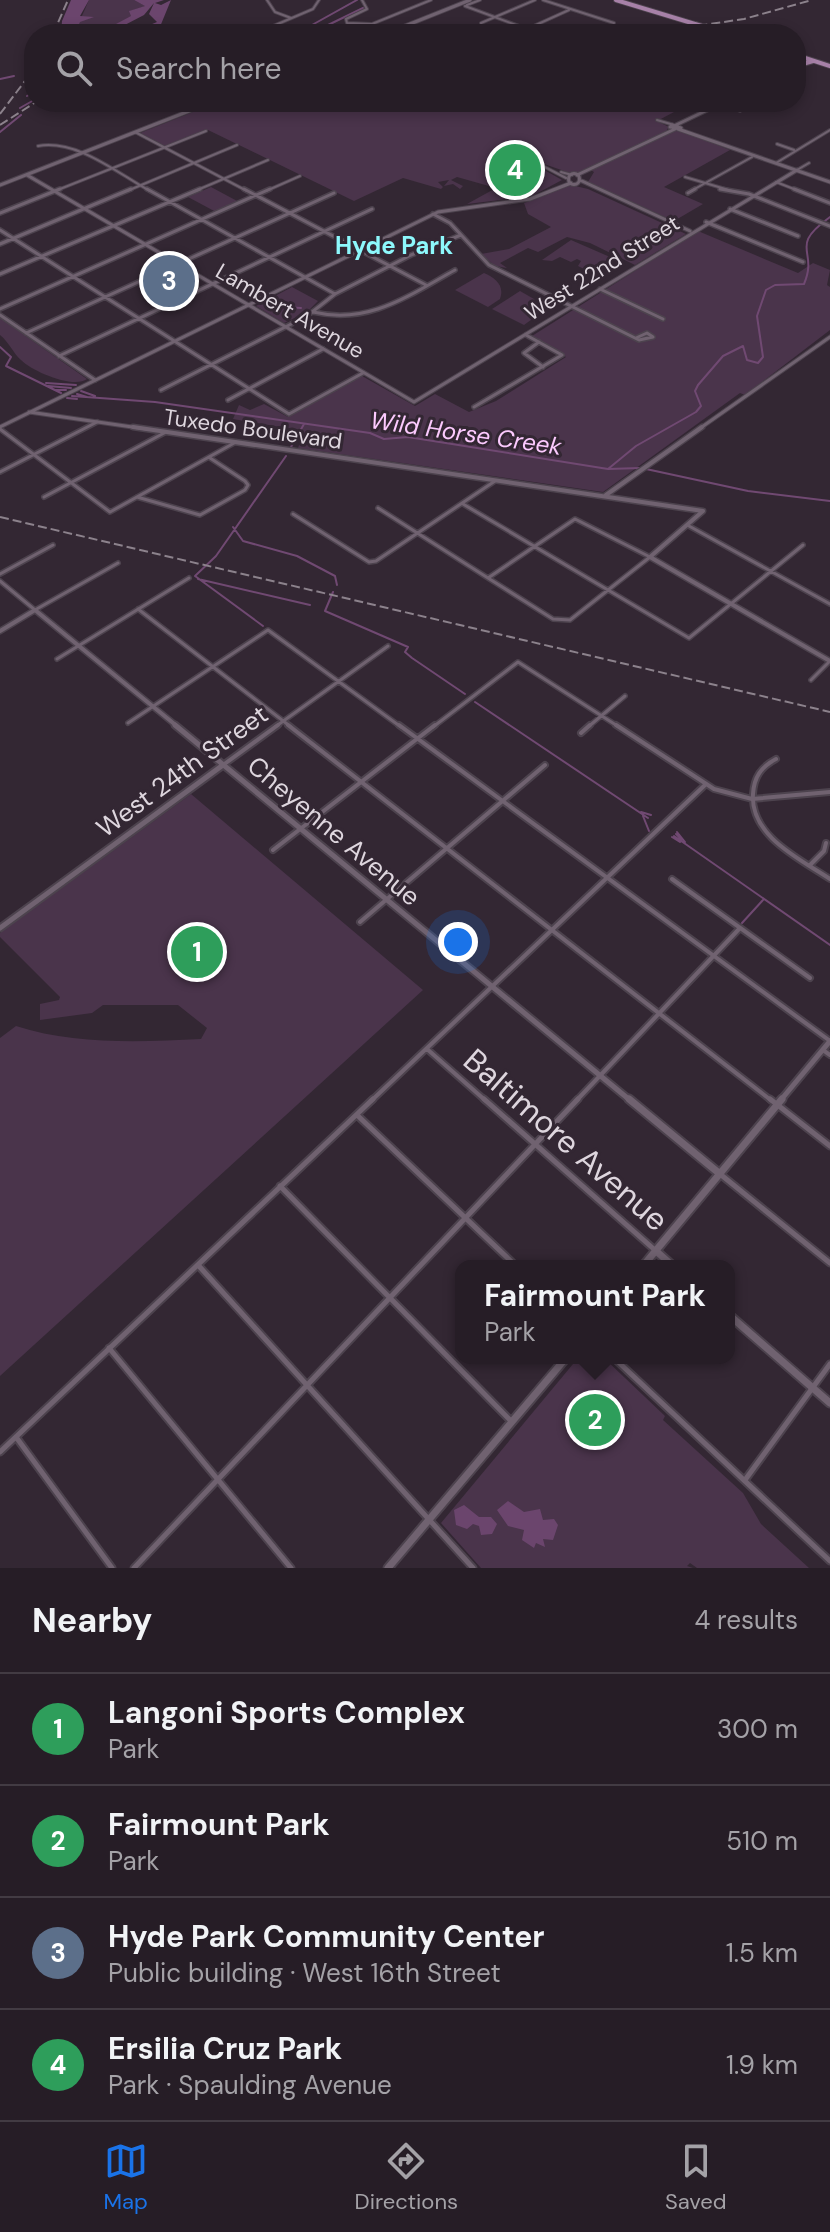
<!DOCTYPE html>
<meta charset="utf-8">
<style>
:root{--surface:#261d26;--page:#322a32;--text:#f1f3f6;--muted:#a4a2a7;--line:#423b43;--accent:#1a73e8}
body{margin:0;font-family:"DM Sans",sans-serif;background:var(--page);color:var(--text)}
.you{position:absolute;left:458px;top:942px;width:28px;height:28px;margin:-20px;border:6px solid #fff;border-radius:50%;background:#1a73e8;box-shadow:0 0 0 12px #1a73e833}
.badge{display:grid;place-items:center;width:52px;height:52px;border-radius:50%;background:var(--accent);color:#fff;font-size:26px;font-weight:700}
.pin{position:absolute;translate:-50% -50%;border:4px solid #fff;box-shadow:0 2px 8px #0006}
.popup{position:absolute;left:455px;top:1260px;width:280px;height:104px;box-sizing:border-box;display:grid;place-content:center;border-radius:16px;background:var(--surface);filter:drop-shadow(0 2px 6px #0005);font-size:26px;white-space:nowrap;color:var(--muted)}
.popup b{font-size:30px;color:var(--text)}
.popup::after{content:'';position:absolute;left:50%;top:100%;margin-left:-16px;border:16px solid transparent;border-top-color:var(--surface)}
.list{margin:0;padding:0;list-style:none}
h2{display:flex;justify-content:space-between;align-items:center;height:104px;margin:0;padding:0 32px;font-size:34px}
h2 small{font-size:26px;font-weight:400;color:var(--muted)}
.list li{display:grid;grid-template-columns:52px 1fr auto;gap:24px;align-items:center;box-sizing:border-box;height:112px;padding:0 32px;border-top:2px solid var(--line)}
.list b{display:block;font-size:30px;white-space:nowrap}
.list p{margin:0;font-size:26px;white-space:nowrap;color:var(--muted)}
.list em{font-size:26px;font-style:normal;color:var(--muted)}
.icon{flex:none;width:44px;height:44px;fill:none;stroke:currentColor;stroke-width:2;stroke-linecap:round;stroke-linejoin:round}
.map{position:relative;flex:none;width:830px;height:1568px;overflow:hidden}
.search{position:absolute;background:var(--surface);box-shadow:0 4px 12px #0003;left:24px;right:24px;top:24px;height:88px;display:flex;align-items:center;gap:20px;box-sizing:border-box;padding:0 28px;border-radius:32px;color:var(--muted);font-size:30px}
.sheet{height:552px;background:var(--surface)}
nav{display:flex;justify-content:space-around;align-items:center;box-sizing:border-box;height:112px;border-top:2px solid var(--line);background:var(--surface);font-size:22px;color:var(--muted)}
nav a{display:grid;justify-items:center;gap:4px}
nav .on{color:var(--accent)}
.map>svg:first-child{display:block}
.green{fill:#4a344b}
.forest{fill:#6b456d}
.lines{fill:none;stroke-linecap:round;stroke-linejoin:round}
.stream{stroke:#704972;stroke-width:2}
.minor-far3-casing{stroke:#4d434e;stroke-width:4}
.minor-far2-casing{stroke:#4d434e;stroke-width:6}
.minor-far1-casing{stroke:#4d434e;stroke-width:8}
.minor-casing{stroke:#4d434e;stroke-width:9}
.tertiary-far3-casing{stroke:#4d434e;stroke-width:5}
.tertiary-far2-casing{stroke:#4d434e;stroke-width:7}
.tertiary-far1-casing{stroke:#4d434e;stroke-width:9}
.tertiary-casing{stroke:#4d434e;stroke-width:11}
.primary-casing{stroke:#4d434e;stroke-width:6}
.minor-far3{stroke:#706270;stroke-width:2}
.minor-far2{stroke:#706270;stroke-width:3}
.minor-far1{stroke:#706270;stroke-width:4}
.minor{stroke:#706270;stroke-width:5}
.tertiary-far3{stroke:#706270;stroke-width:3}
.tertiary-far2{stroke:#706270;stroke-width:4}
.tertiary-far1{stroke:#706270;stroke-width:5}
.tertiary{stroke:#706270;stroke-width:7}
.primary{stroke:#a781a8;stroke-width:4}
.rail{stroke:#8c828c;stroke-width:2;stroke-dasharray:9 4;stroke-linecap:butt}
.tertiary-bridge-casing{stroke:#4d434e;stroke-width:5;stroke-linecap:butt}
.primary-bridge-casing{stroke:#4d434e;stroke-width:6;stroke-linecap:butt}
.tertiary-bridge{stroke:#706270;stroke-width:3}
.primary-bridge{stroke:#a781a8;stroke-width:4}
.labels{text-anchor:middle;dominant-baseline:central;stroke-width:6;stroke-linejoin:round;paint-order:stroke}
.far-street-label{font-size:22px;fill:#ded6de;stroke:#332733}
.far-neighbourhood-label{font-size:24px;font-weight:bold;fill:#8df8fc;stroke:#332733}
.far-water-label{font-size:24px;font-style:italic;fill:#fccafe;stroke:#332733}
.street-label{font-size:26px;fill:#ded6de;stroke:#332733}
.near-street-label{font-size:32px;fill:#ded6de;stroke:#332733}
</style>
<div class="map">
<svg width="830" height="1568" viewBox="0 0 830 1568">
<rect width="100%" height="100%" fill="#332733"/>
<path class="green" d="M 89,0 L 134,0 L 146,6 L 130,11 L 132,16 L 97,34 L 74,34 Z
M 218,102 L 693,102 L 657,121 L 669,127 L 666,131 L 682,131 L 730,150 L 664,187 L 703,204 L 674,221 L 588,182 L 594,172 L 589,169 L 573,174 L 544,164 L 539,167 L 562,180 L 532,196 L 467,204 L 496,188 L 457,177 L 451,180 L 463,186 L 460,189 L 453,184 L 444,186 L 449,180 L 438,182 L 443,187 L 441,189 L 403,178 L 354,201 L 208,130 L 165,146 L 140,133 Z
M 571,185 L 588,189 L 686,234 L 635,265 L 590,243 L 567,237 L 538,252 L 528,248 L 500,263 L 507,268 L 495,266 L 481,254 L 509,249 L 551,227 L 528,214 L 524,203 Z
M 211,187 L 239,202 L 216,212 L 188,197 Z
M 698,231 L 798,273 L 813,263 L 830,270 L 827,285 L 830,287 L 830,330 L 745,395 L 740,393 L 603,492 L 298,448 L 304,431 L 233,419 L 239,405 L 250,410 L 264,404 L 288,417 L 362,376 L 415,406 L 435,394 L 469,412 L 496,401 L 566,357 L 532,336 Z
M 571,240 L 610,257 L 612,259 L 590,272 L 578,266 L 581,261 L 577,259 L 571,262 L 560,257 L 552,261 L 542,260 Z
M 484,273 C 495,278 505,285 500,299 L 488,307 L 455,290 Z
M 292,287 L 318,301 L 306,313 L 284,323 L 256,306 Z
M 520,291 L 534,299 L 539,307 L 535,317 L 524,325 L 492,309 Z
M 0,318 L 87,379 C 74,389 33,372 21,360 C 13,353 9,342 0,335 Z
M 191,794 L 423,990 L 0,1376 L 0,1038 L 16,1026 C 74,1045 141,1042 201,1039 L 207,1028 L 178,1005 L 103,1005 L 92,1013 L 40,1020 L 40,1004 L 59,1000 L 60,997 L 0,937 L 0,933 Z
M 578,1358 L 604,1358 L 665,1416 L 663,1420 L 743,1493 L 761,1524 L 809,1568 L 697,1568 L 690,1563 L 687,1566 L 693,1568 L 481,1568 L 441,1523 Z"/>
<path class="forest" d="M 71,0 L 89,0 L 80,16 L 94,17 L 80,22 L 74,34 L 61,34 L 62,21 Z
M 134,0 L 164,0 L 155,3 L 161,5 L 171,0 L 157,34 L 128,34 L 157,22 L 149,14 L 154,3 L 144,15 L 119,28 L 127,32 L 97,34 L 131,16 L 129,11 L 145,6 Z
M 508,1501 L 524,1512 L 540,1509 L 543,1520 L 554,1519 L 558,1525 L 553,1540 L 543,1539 L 545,1547 L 536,1543 L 534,1548 L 522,1540 L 524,1530 L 508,1526 L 497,1510 Z
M 464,1505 L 479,1517 L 491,1517 L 497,1524 L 492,1534 L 481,1535 L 479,1526 L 473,1524 L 467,1529 L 456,1525 L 454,1510 Z"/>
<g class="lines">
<path class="stream" d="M 312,25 L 357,0
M 326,26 L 363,8
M 309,34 L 313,32
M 0,79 L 14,76
M 27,96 L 34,92
M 20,108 L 34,100
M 0,132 L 21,115
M 268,306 L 301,308
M 0,347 L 11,357 L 6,366 L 61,393
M 46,383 L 76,385
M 48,386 L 71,388
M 55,390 L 66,390
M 81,391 L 95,396
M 77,394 L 87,397
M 72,396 L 155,402 L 370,433 L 384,439 L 408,437 L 608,469 L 640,468
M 67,398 L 77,399
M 291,447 L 304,424
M 608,469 L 636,446 L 696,412 L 701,406 L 695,391 L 698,385 L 723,356 L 743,346 L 747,360 L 758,363 L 763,357 L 757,316 L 766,290 L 775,285 L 804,284 C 819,249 787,248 830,217
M 646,469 L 748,491 L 830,501
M 233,527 L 243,541 L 297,556 L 335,576 L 337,585
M 198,579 L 310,605
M 333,592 L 325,611 L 408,647 L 405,652 L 412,658 L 465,694
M 263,626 L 195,576 L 216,556 L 286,456
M 475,702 L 648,818
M 641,812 L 651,815
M 643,816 L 649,831
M 677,832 L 685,842
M 676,834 L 682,840
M 674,836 L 830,945
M 672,837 L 680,842
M 742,923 L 763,900"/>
<g class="minor-far3-casing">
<path id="minor-far3" d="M 267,0 L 275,12 L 291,18
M 362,0 L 367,9 L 346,19 L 347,23 L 372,24 L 431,0
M 543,0 L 614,23
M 467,5 L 480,0
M 465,6 L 527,29 L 569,10
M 481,23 L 535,0
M 266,29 L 313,9 L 319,0
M 459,34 L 464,34
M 718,102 L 740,111
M 657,120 L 674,125
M 135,132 L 247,191
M 777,144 L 794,150
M 38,146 C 77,139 117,173 150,191
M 776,163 L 830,130
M 539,164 L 566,178
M 797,170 L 809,163
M 561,172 L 572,175
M 685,177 L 732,191
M 776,182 L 799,191
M 55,191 L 206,131
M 127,191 L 237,145
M 195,191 L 268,160
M 266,191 L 300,176
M 691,191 L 752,157"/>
</g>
<g class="minor-far2-casing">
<path id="minor-far2" d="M 147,189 L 335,294
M 244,189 L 426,285
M 720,189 L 749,194 L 830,226
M 794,189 L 830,203
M 688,193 L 695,189
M 730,209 L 798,236
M 0,213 L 60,189
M 433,214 L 450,223 L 489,265 L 639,340 L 653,337 L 647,333 L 636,338
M 706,222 L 803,262
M 0,230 L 289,414 L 363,373
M 0,244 L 131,189
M 0,274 L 200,189
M 600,289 L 663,319
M 0,309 L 270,189
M 313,312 C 369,325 408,296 455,270
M 0,315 L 95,380
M 26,333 L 334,193
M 539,342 L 524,353 L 543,367
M 59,356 L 372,209
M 161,390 L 307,316 L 335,294 L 411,255 L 461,235
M 228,400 L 323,349
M 474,407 L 562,355 L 526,335
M 0,429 L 110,512 L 236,442
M 0,472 L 97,422
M 44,497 L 166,432
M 137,497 L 200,515 L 245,490 L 248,485 L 245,481 L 210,458
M 463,504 L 689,638 L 803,545
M 378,508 L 488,578
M 293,514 L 369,562 L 376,561 L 495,481
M 575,519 L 650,557 L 570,620 L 553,619 L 488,578 Z
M 689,526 L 830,604
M 0,574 L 53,545
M 0,581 L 35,610 L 118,563
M 138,609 L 291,727
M 57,659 L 189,578
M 811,680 L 830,661
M 128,723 L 268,630 L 401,727
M 275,727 L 388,646
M 433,727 L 518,662 L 619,727
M 588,727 L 625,696"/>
</g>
<g class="minor-far1-casing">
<path id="minor-far1" d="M 288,725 L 772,1101
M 399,725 L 830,1041
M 616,725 L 714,789 L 752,799 L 830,792
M 581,733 L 590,725
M 776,759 C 761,767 754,777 753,794 C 750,836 800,859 830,879
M 223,765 L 278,725
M 273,850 L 435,725
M 810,865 L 824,851 L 826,843
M 672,879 L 810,978
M 360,922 L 545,765
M 427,1049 L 486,1101
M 823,1050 L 830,1055
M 371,1101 L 705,785
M 576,1101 L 740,928"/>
</g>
<g class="minor-casing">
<path id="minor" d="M 484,1099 L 656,1251
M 770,1099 L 830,1146
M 357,1115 L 516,1266
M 720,1174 L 830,1263
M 280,1186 L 511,1421
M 198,1265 L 473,1568
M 109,1348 L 291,1568
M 614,1358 L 830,1561
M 16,1437 L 112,1568
M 0,1452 L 373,1099
M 745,1480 L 830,1364
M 134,1568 L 578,1099"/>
</g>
<g class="tertiary-far3-casing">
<path id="tertiary-far3" d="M 410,24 L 470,0
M 672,125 L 681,128 L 670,127 Z
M 676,125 L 724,102
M 678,129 L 830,182
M568.5 179a5.5 5.5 0 1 1 11 0a5.5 5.5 0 1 1-11 0Z
M 27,175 L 414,402 L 797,170
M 577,175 L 675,129
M 582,181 L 690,231
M 0,185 L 212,102
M 29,412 L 146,429
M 0,427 L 438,212 L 530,199 L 571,183
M 699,429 L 830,337"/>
</g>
<g class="tertiary-far2-casing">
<path id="tertiary-far2" d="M 133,427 L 703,511 L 650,557 L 830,661
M 606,495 L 702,427
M 0,631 L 35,610 L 178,727"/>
</g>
<g class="tertiary-far1-casing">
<path id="tertiary-far1" d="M 175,725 L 631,1101
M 0,928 L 223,765
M 780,1101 L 830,1041"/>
</g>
<g class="tertiary-casing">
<path id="tertiary" d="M 629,1099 L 720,1174
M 656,1251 L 673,1266
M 643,1266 L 782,1099
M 729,1315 L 830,1403
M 388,1568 L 566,1358"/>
</g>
<g class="primary-casing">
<path id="primary" d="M 616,0 L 695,24
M 719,27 L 741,34
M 796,55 L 830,66
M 796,66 L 813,61"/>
</g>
<use href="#minor-far3" class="minor-far3"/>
<use href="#minor-far2" class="minor-far2"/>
<use href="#minor-far1" class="minor-far1"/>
<use href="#minor" class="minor"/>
<use href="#tertiary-far3" class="tertiary-far3"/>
<use href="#tertiary-far2" class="tertiary-far2"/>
<use href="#tertiary-far1" class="tertiary-far1"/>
<use href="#tertiary" class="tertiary"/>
<use href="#primary" class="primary"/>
<path class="rail" d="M 53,34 L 68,0
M 257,34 L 326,29 L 606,33 L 676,29 L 744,19 L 812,0
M 0,114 L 34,69
M 0,125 L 36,102
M 0,517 L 830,712"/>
<g class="tertiary-bridge-casing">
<path id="tertiary-bridge" d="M 392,31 L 410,24"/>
</g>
<g class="primary-bridge-casing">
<path id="primary-bridge" d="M 695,24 L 712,29"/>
</g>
<use href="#tertiary-bridge" class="tertiary-bridge"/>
<use href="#primary-bridge" class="primary-bridge"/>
</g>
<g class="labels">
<g class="far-street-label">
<text transform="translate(602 268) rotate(-32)">West 22nd Street</text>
<text transform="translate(290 311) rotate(30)">Lambert Avenue</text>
<text transform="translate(253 429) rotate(8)">Tuxedo Boulevard</text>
</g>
<g class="far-neighbourhood-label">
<text x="394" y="245">Hyde Park</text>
</g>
<g class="far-water-label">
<text transform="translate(466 433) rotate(8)">Wild Horse Creek</text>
</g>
<g class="street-label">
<text transform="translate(182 771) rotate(-36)">West 24th Street</text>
<text transform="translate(334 831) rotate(40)">Cheyenne Avenue</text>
</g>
<g class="near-street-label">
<text transform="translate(566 1140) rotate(41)">Baltimore Avenue</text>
</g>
</g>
</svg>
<div class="you"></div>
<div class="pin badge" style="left:197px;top:952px;background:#2e9e5b">1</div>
<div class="pin badge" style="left:595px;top:1420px;background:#2e9e5b">2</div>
<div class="popup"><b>Fairmount Park</b>Park</div>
<div class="pin badge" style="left:169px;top:281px;background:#5c6f8a">3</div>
<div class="pin badge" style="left:515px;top:170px;background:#2e9e5b">4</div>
<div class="search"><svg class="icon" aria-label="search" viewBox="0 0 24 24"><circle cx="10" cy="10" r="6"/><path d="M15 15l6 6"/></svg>Search here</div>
</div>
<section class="sheet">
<h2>Nearby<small>4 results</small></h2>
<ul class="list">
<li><span class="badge" style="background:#2e9e5b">1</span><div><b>Langoni Sports Complex</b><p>Park</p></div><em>300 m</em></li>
<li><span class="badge" style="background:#2e9e5b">2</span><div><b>Fairmount Park</b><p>Park</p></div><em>510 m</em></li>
<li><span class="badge" style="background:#5c6f8a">3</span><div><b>Hyde Park Community Center</b><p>Public building · West 16th Street</p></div><em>1.5 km</em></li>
<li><span class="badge" style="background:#2e9e5b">4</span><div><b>Ersilia Cruz Park</b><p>Park · Spaulding Avenue</p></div><em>1.9 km</em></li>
</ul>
</section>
<nav>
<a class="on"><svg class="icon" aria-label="map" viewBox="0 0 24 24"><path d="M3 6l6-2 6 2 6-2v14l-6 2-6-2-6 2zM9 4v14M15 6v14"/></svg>Map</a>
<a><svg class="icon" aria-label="directions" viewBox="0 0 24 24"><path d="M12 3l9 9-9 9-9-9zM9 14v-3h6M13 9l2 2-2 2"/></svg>Directions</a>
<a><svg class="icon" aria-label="saved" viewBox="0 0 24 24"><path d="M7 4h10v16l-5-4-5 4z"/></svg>Saved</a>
</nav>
